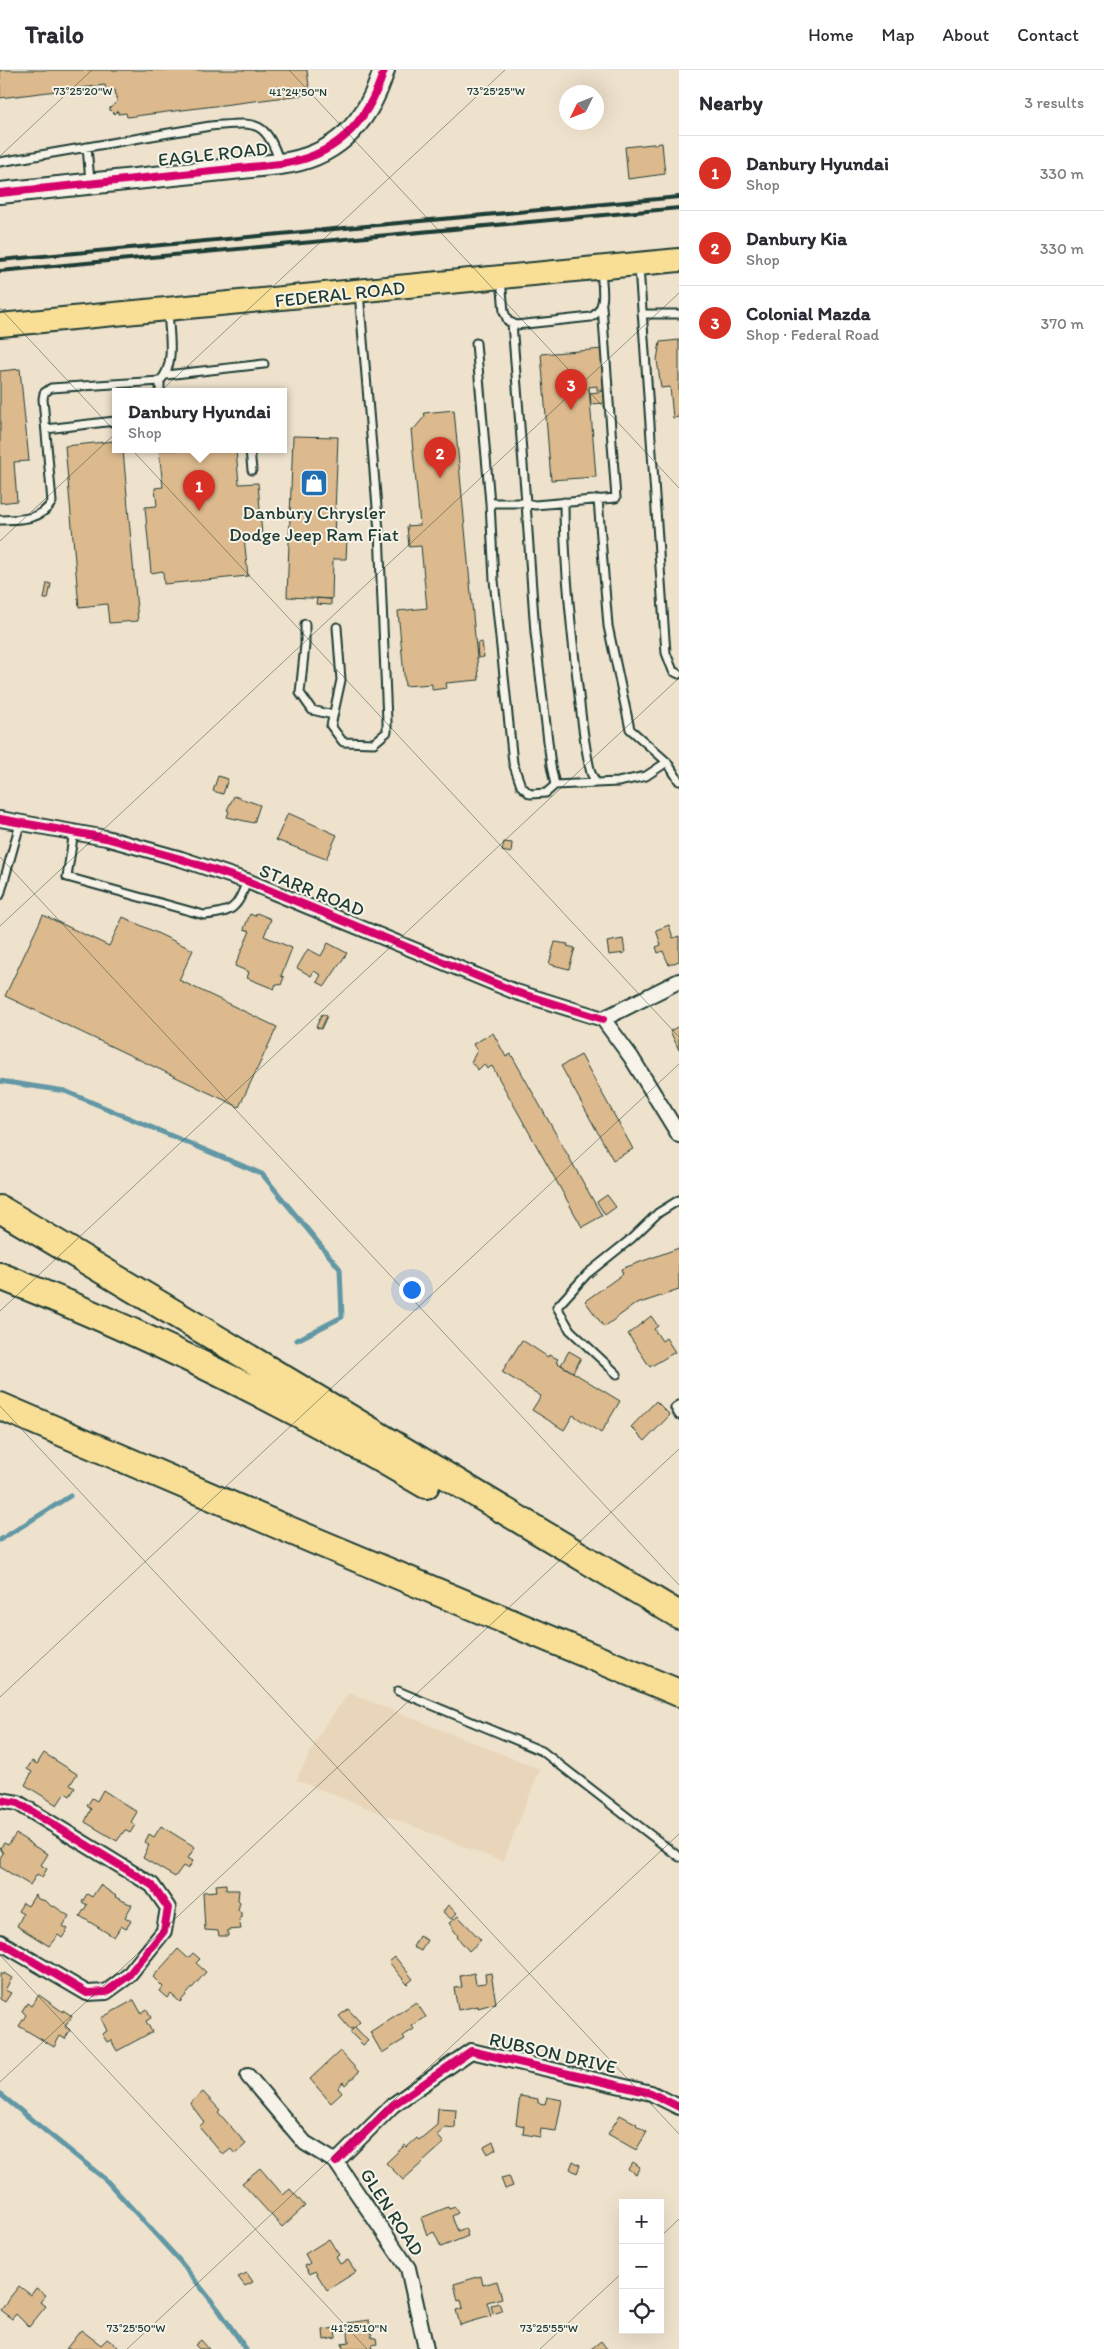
<!DOCTYPE html>
<meta charset="utf-8">
<style>
:root{--surface:#fff;--page:#f2f2f3;--text:#2b2b33;--muted:#7c7c81;--line:#e1e1e2;--accent:#d93025}
body{margin:0;font-family:Itim,sans-serif;background:var(--page);color:var(--text)}
.controls{position:absolute;right:15px;bottom:15px;display:grid;overflow:hidden;border-radius:0px;box-shadow:0 5px 20px #0002}
.controls button{width:45px;height:45px;display:grid;place-items:center;padding:0;border:0;border-bottom:1px solid var(--line);background:var(--surface);color:var(--text);font:25px sans-serif}
.compass{position:absolute;left:559px;top:15px;width:45px;height:45px;border-radius:50%;background:var(--surface);box-shadow:0 5px 20px #0002;rotate:227deg}
.you{position:absolute;left:411px;top:1219px;width:18px;height:18px;margin:-12px;border:4px solid #fff;border-radius:50%;background:#1a73e8;box-shadow:0 0 0 8px #1a73e833}
.badge{display:grid;place-items:center;width:32px;height:32px;border-radius:50%;background:var(--accent);color:#fff;font-size:16px;font-weight:700}
.pin{position:absolute;translate:-50% -41px;filter:drop-shadow(0 1px 2px #0008)}
.pin::after{content:'';position:absolute;top:26px;width:18px;height:15px;background:inherit;clip-path:polygon(0 0,100% 0,50% 100%)}
.popup{position:absolute;left:112px;top:318px;width:175px;height:65px;box-sizing:border-box;display:grid;place-content:center;border-radius:0px;background:var(--surface);filter:drop-shadow(0 1px 4px #0005);font-size:16px;white-space:nowrap;color:var(--muted)}
.popup b{font-size:19px;color:var(--text)}
.popup::after{content:'';position:absolute;left:50%;top:100%;margin-left:-10px;border:10px solid transparent;border-top-color:var(--surface)}
.list{margin:0;padding:0;list-style:none}
h2{display:flex;justify-content:space-between;align-items:center;height:65px;margin:0;padding:0 20px;font-size:21px}
h2 small{font-size:16px;font-weight:400;color:var(--muted)}
.list li{display:grid;grid-template-columns:32px 1fr auto;gap:15px;align-items:center;box-sizing:border-box;height:75px;padding:0 20px;border-top:1px solid var(--line)}
.list b{display:block;font-size:19px;white-space:nowrap}
.list p{margin:0;font-size:16px;white-space:nowrap;color:var(--muted)}
.list em{font-size:16px;font-style:normal;color:var(--muted)}
.icon{flex:none;width:28px;height:28px;fill:none;stroke:currentColor;stroke-width:2;stroke-linecap:round;stroke-linejoin:round}
.map{position:relative;flex:none;width:679px;height:2279px;overflow:hidden}
header{display:flex;align-items:center;gap:30px;box-sizing:border-box;height:70px;padding:0 25px;background:var(--surface);border-bottom:1px solid var(--line)}
header strong{font-size:24px}
nav{display:flex;gap:28px;margin-inline-start:auto;font-size:18px}
main{display:flex}
aside{flex:1;background:var(--surface)}
.map>svg:first-child{display:block}
.built{fill:#e9d6ba}
.lines{fill:none;stroke-linecap:round;stroke-linejoin:round}
.stream{stroke:#6298a5;stroke-width:5}
.building{fill:#dcba8e;stroke:#1f3d34}
.lane-casing{stroke:#1f3d34;stroke-width:11}
.street-casing{stroke:#1f3d34;stroke-width:18}
.secondary-casing{stroke:#1f3d34;stroke-width:24}
.primary-casing{stroke:#1f3d34;stroke-width:26}
.highway-casing{stroke:#1f3d34;stroke-width:30}
.lane{stroke:#f7f3e8;stroke-width:7}
.street{stroke:#f7f3e8;stroke-width:14}
.secondary{stroke:#f7f3e8;stroke-width:20}
.primary{stroke:#f9df96;stroke-width:22}
.highway{stroke:#f9df96;stroke-width:26}
.rail{stroke:#1f3d34;stroke-width:4}
.cycleway-casing{stroke:#f7f3e8;stroke-width:11}
.cycleway{stroke:#d6006c;stroke-width:8}
.ticks{fill:none;stroke:#1f3d34;stroke-width:1;stroke-opacity:0.45}
.labels{text-anchor:middle;dominant-baseline:central;stroke-width:4;stroke-linejoin:round;paint-order:stroke}
.street-label{font-size:19px;fill:#1f3d34;stroke:#f7f3e8}
.poi-label{font-size:19px;fill:#1f3d34;stroke:#f7f3e8}
.ticks-label{font-size:12px;text-anchor:middle;fill:#1f3d34;stroke:#f7f3e8;stroke-width:4;stroke-linejoin:round;paint-order:stroke}
</style>
<header>
<strong>Trailo</strong>
<nav><a>Home</a><a>Map</a><a>About</a><a>Contact</a></nav>
</header>
<main>
<div class="map">
<svg width="679" height="2279" viewBox="0 0 679 2279">
<rect width="100%" height="100%" fill="#efe2cd"/>
<filter id="ink" filterUnits="userSpaceOnUse"><feTurbulence type="fractalNoise" baseFrequency=".02" numOctaves="2"/><feDisplacementMap in="SourceGraphic" scale="10" xChannelSelector="R" yChannelSelector="G"/><feConvolveMatrix kernelMatrix="1 2 1 2 8 2 1 2 1" color-interpolation-filters="sRGB"/></filter>
<g filter="url(#ink)">
<path class="built" d="M 349,1623 L 540,1699 L 503,1792 L 296,1710 L 323,1658 Z"/>
<g class="lines">
<path class="stream" d="M 0,1011 L 65,1021 L 262,1104 L 340,1199 L 342,1247 L 297,1270
M 0,1470 L 70,1426
M 0,2024 L 106,2110 L 179,2190 L 218,2239 L 246,2279"/>
</g>
<path class="building" d="M 0,0 L 307,0 L 310,24 L 127,47 L 126,43 L 118,44 L 118,41 L 114,44 L 109,39 L 117,32 L 115,20 L 106,22 L 105,15 L 0,28 Z
M 662,73 L 665,104 L 628,109 L 625,77 Z
M 679,270 L 679,347 L 673,348 L 670,317 L 661,318 L 657,290 L 660,272 Z
M 603,279 L 606,315 L 604,315 L 604,320 L 597,320 L 597,316 L 589,317 L 596,407 L 551,410 L 541,284 Z
M 20,299 L 29,391 L 14,392 L 17,431 L 0,433 L 0,301 Z
M 605,321 L 606,333 L 591,334 L 590,323 Z
M 454,340 L 479,610 L 446,613 L 447,618 L 432,620 L 432,614 L 405,616 L 398,541 L 427,538 L 421,476 L 409,477 L 407,456 L 420,455 L 411,359 L 414,359 L 425,346 L 424,343 Z
M 293,366 L 338,367 L 334,468 L 347,469 L 346,489 L 333,489 L 332,529 L 287,527 Z
M 115,371 L 115,380 L 123,380 L 138,551 L 109,553 L 107,534 L 79,537 L 65,376 Z
M 159,380 L 236,380 L 239,414 L 258,413 L 262,466 L 244,467 L 248,506 L 164,514 L 163,501 L 151,503 L 145,437 L 157,436 L 155,418 L 163,417 Z
M 47,513 L 51,514 L 48,529 L 44,529 Z
M 317,528 L 331,529 L 331,535 L 316,534 Z
M 482,572 L 484,587 L 478,588 L 477,573 Z
M 218,706 L 228,709 L 223,724 L 213,721 Z
M 234,726 L 260,735 L 254,753 L 227,747 L 229,741 L 227,740 Z
M 288,743 L 337,765 L 326,789 L 276,770 Z
M 504,772 L 512,773 L 511,783 L 502,781 Z
M 257,843 L 271,849 L 264,866 L 292,878 L 281,906 L 284,907 L 281,915 L 276,914 L 274,919 L 247,908 L 249,902 L 235,896 L 250,861 L 244,859 L 250,844 L 255,846 Z
M 43,845 L 109,876 L 123,847 L 193,880 L 179,910 L 277,957 L 239,1037 L 5,926 Z
M 669,855 L 673,868 L 679,866 L 679,891 L 669,895 L 663,881 L 658,883 L 656,877 L 661,875 L 656,860 Z
M 623,869 L 625,883 L 609,885 L 607,872 Z
M 555,872 L 568,874 L 567,876 L 575,878 L 569,899 L 549,894 Z
M 328,873 L 347,883 L 325,916 L 317,912 L 321,905 L 314,901 L 311,906 L 297,898 L 308,879 L 321,886 Z
M 322,944 L 327,946 L 321,959 L 316,957 Z
M 679,956 L 679,980 L 670,961 Z
M 493,963 L 506,987 L 511,984 L 602,1146 L 582,1157 L 492,996 L 487,999 L 484,994 L 478,1000 L 471,992 L 477,981 L 473,974 Z
M 581,985 L 633,1079 L 613,1090 L 561,996 Z
M 607,1125 L 616,1137 L 605,1145 L 597,1132 Z
M 679,1178 L 679,1220 L 634,1235 L 604,1257 L 585,1231 L 623,1204 L 621,1199 Z
M 651,1246 L 658,1256 L 654,1259 L 662,1271 L 666,1268 L 675,1282 L 650,1297 L 628,1264 Z
M 522,1270 L 548,1287 L 549,1285 L 558,1289 L 556,1292 L 620,1331 L 601,1363 L 573,1345 L 564,1360 L 532,1340 L 541,1326 L 502,1302 Z
M 569,1281 L 581,1288 L 573,1302 L 561,1295 Z
M 656,1331 L 670,1345 L 645,1371 L 631,1357 Z
M 44,1683 L 77,1704 L 70,1715 L 75,1718 L 70,1726 L 65,1723 L 57,1735 L 25,1715 L 32,1702 L 27,1699 L 32,1691 L 37,1694 Z
M 103,1720 L 137,1742 L 131,1752 L 135,1755 L 130,1763 L 125,1760 L 117,1771 L 85,1752 L 91,1739 L 87,1736 L 92,1728 L 97,1731 Z
M 161,1756 L 195,1777 L 188,1788 L 193,1791 L 188,1799 L 183,1796 L 175,1807 L 143,1788 L 149,1775 L 145,1772 L 149,1764 L 154,1767 Z
M 16,1764 L 32,1774 L 32,1775 L 48,1784 L 41,1795 L 47,1799 L 42,1807 L 37,1804 L 30,1815 L 0,1797 L 0,1788 L 3,1783 L 0,1778 L 4,1773 L 8,1775 Z
M 226,1814 L 226,1820 L 239,1820 L 238,1830 L 240,1832 L 238,1840 L 241,1842 L 241,1847 L 239,1849 L 241,1859 L 228,1860 L 228,1866 L 219,1866 L 218,1861 L 205,1860 L 203,1822 L 217,1821 L 216,1815 Z
M 100,1815 L 116,1826 L 115,1827 L 132,1835 L 125,1847 L 131,1851 L 126,1859 L 121,1856 L 114,1867 L 80,1846 L 87,1835 L 82,1832 L 87,1824 L 92,1827 Z
M 35,1825 L 38,1829 L 46,1831 L 52,1837 L 54,1836 L 69,1846 L 63,1856 L 68,1859 L 62,1868 L 58,1865 L 49,1876 L 17,1856 L 23,1844 L 18,1841 L 23,1833 L 28,1836 Z
M 448,1835 L 457,1843 L 451,1849 L 443,1842 Z
M 458,1846 L 481,1870 L 469,1881 L 457,1867 L 458,1866 L 449,1853 Z
M 419,1866 L 427,1870 L 421,1881 L 413,1877 Z
M 178,1879 L 188,1888 L 193,1883 L 200,1889 L 196,1893 L 206,1902 L 180,1932 L 171,1924 L 168,1928 L 160,1921 L 163,1917 L 153,1907 Z
M 395,1887 L 413,1909 L 407,1914 L 389,1892 Z
M 0,1903 L 3,1905 L 4,1903 L 12,1908 L 5,1920 L 11,1923 L 5,1932 L 0,1929 Z
M 474,1903 L 476,1914 L 486,1913 L 485,1904 L 491,1903 L 496,1933 L 478,1938 L 478,1936 L 458,1940 L 454,1918 L 462,1917 L 460,1906 Z
M 39,1925 L 63,1942 L 63,1940 L 72,1946 L 65,1957 L 70,1960 L 65,1969 L 60,1966 L 54,1977 L 19,1956 L 26,1945 L 22,1941 L 27,1933 L 31,1936 Z
M 134,1930 L 141,1943 L 147,1939 L 151,1948 L 146,1951 L 152,1962 L 117,1981 L 111,1970 L 107,1972 L 102,1964 L 107,1961 L 101,1948 Z
M 416,1932 L 426,1947 L 412,1956 L 414,1959 L 403,1966 L 405,1969 L 382,1983 L 370,1962 Z
M 348,1939 L 360,1952 L 355,1957 L 368,1971 L 363,1975 L 350,1962 L 354,1958 L 350,1959 L 339,1946 Z
M 340,1981 L 359,2002 L 345,2015 L 343,2012 L 338,2018 L 342,2023 L 331,2033 L 310,2009 Z
M 203,2022 L 220,2040 L 218,2042 L 246,2074 L 235,2084 L 231,2079 L 223,2085 L 199,2057 L 204,2052 L 190,2033 Z
M 520,2026 L 538,2029 L 538,2033 L 545,2034 L 547,2027 L 562,2030 L 556,2061 L 541,2059 L 540,2067 L 523,2064 L 524,2056 L 516,2054 Z
M 438,2038 L 456,2039 L 455,2058 L 446,2057 L 437,2065 L 444,2073 L 403,2110 L 386,2093 L 405,2075 L 407,2077 L 417,2068 L 419,2070 L 437,2055 Z
M 620,2045 L 637,2054 L 636,2055 L 647,2062 L 636,2080 L 608,2064 Z
M 493,2072 L 496,2079 L 488,2084 L 484,2077 Z
M 573,2091 L 580,2095 L 577,2103 L 570,2099 Z
M 633,2092 L 640,2097 L 636,2104 L 628,2099 Z
M 260,2098 L 283,2125 L 290,2119 L 305,2136 L 282,2157 L 242,2113 Z
M 509,2106 L 513,2116 L 505,2119 L 501,2108 Z
M 448,2137 L 449,2139 L 455,2137 L 458,2143 L 452,2146 L 454,2152 L 458,2161 L 465,2158 L 468,2166 L 441,2177 L 434,2162 L 427,2165 L 421,2148 Z
M 329,2169 L 339,2185 L 336,2187 L 340,2194 L 348,2190 L 356,2202 L 327,2220 L 315,2201 L 310,2204 L 305,2196 L 310,2193 L 305,2184 Z
M 247,2203 L 253,2212 L 245,2216 L 238,2207 Z
M 481,2206 L 483,2215 L 497,2211 L 502,2228 L 487,2232 L 491,2246 L 460,2255 L 456,2240 L 463,2238 L 461,2230 L 458,2231 L 454,2214 Z
M 19,2216 L 31,2225 L 36,2218 L 46,2225 L 40,2232 L 46,2236 L 29,2257 L 16,2244 L 12,2249 L 0,2240 Z
M 499,2233 L 502,2241 L 493,2244 L 491,2235 Z
M 369,2250 L 372,2268 L 376,2268 L 377,2274 L 372,2275 L 373,2279 L 343,2279 L 342,2273 L 349,2272 L 347,2253 Z
M 335,2258 L 336,2268 L 324,2270 L 323,2260 Z
M 81,2260 L 101,2275 L 107,2269 L 118,2277 L 116,2279 L 66,2279 Z
M 201,2270 L 209,2279 L 199,2279 L 195,2275 Z
M 601,2271 L 607,2279 L 591,2279 Z"/>
<g class="lines">
<g class="lane-casing">
<path id="lane" d="M 87,77 L 90,111
M 0,92 L 210,56 C 254,53 265,47 280,93
M 639,197 L 666,583 L 673,601 L 679,604
M 501,209 L 504,242 L 508,251 L 516,255 L 591,247 C 608,239 602,217 601,201
M 642,244 L 679,244
M 512,253 L 526,433 L 535,435 L 616,428 L 602,236
M 476,273 L 490,433 L 494,510 L 513,693 L 521,716 L 530,724 L 546,723 L 555,715
M 166,305 L 264,294
M 160,311 L 160,322
M 46,359 L 115,351
M 250,380 L 252,400
M 598,429 L 608,556 L 630,659 L 667,692 L 679,711
M 564,432 C 564,491 570,550 577,608 C 581,640 583,672 591,703 L 596,713 L 618,712 L 646,706 L 667,692
M 490,433 L 526,433 L 535,563 L 551,696 L 555,715 L 596,713
M 0,450 C 21,449 40,451 52,432 L 43,329 L 44,323 L 51,318 L 160,311 C 176,295 169,263 168,241
M 305,554 L 305,575 L 300,623 L 312,640 L 333,645
M 337,557 L 341,610 L 331,656 L 343,672 L 374,673 L 387,662 L 387,651 L 379,461 L 359,222
M 74,761 L 67,807 L 204,845 C 233,842 237,839 247,811
M 0,825 L 20,754
M 617,1304 L 570,1260 L 557,1237 L 587,1204 L 632,1168 L 658,1143 L 679,1130
M 679,1335 L 675,1338 L 679,1345
M 398,1621 L 542,1681 L 679,1787"/>
</g>
<g class="street-casing">
<path id="street" d="M 0,749 L 106,768 L 181,789 L 247,811 L 516,922 L 603,949
M 603,949 L 631,987 L 679,1065
M 603,949 L 679,911
M 0,1730 L 18,1733 L 152,1815 L 168,1838 L 164,1861 L 128,1906 L 106,1922 L 87,1923 L 0,1872
M 248,2006 L 305,2073 L 336,2092 L 408,2198 L 426,2279
M 336,2092 L 393,2035 L 471,1981 L 651,2023 L 679,2037"/>
</g>
<g class="secondary-casing">
<path id="secondary" d="M 0,123 L 280,94 C 336,87 368,53 384,0"/>
</g>
<g class="primary-casing">
<path id="primary" d="M 0,255 L 679,190"/>
</g>
<g class="highway-casing">
<path id="highway" d="M 0,1139 L 679,1545
M 0,1206 C 148,1264 289,1334 426,1415
M 0,1336 L 294,1462 L 679,1623"/>
</g>
<use href="#lane" class="lane"/>
<use href="#street" class="street"/>
<use href="#secondary" class="secondary"/>
<use href="#primary" class="primary"/>
<use href="#highway" class="highway"/>
<path class="rail" d="M 0,190 L 679,127
M 0,201 L 679,138"/>
<g class="cycleway-casing">
<path id="cycleway" d="M 0,123 L 280,94 C 336,87 368,53 384,0
M 0,749 L 106,768 L 181,789 L 247,811 L 516,922 L 603,949
M 0,1730 L 18,1733 L 152,1815 L 168,1838 L 164,1861 L 128,1906 L 106,1922 L 87,1923 L 0,1872
M 336,2092 L 393,2035 L 471,1981 L 651,2023 L 679,2037"/>
</g>
<use href="#cycleway" class="cycleway"/>
</g>
</g>
<path class="ticks" d="M 289,0 L 679,418M 0,86 L 92,0M 0,238 L 679,967M 0,471 L 505,0M 0,787 L 679,1515M 0,856 L 679,223M 0,1241 L 679,608M 0,1336 L 679,2064M 0,1627 L 679,994M 0,1885 L 367,2279M 0,2012 L 679,1379M 660,2167 L 679,2149M 127,2279 L 679,1764M 540,2279 L 623,2202"/>
<defs>
<g id="shop-square" transform="scale(1.4375)"><rect x="-9" y="-9" width="18" height="18" rx="4" fill="#1f6fb2" stroke="#f7f3e8"/><path d="M-5-2.5h2.3a2.7 3.5 0 0 1 5.4 0H5L5.5 6h-11ZM-1.5-2.5h3a1.5 2.3 0 0 0-3 0Z" fill="#fff"/></g>
</defs>
<g fill-rule="evenodd">
<use href="#shop-square" x="314" y="413"/>
</g>
<g class="labels">
<g class="street-label">
<text transform="translate(213 84) rotate(-6)">EAGLE ROAD</text>
<text transform="translate(340 224) rotate(-6)">FEDERAL ROAD</text>
<text transform="translate(312 820) rotate(22)">STARR ROAD</text>
<text transform="translate(553 1983) rotate(13)">RUBSON DRIVE</text>
<text transform="translate(392 2142) rotate(57)">GLEN ROAD</text>
</g>
<g class="poi-label">
<text x="314" y="442">Danbury Chrysler<tspan x="314" dy="22">Dodge Jeep Ram Fiat</tspan></text>
</g>
</g>
<g class="ticks-label">
<text x="83" y="25">73°25'20"W</text>
<text x="496" y="25">73°25'25"W</text>
<text x="298" y="26">41°24'50"N</text>
<text x="359" y="2262">41°25'10"N</text>
<text x="136" y="2262">73°25'50"W</text>
<text x="549" y="2262">73°25'55"W</text>
</g>
</svg>
<div class="controls">
<button>+</button>
<button>−</button>
<button><svg class="icon" aria-label="locate" viewBox="0 0 24 24"><circle cx="12" cy="12" r="6"/><path d="M12 2v4M12 18v4M2 12h4M18 12h4"/></svg></button>
</div>
<svg class="compass" viewBox="-18 -18 36 36"><path d="M0-13l5 13h-10z" fill="#e53935"/><path d="M0 13l5-13h-10z" fill="#7c7c81"/></svg>
<div class="you"></div>
<div class="pin badge" style="left:199px;top:441px">1</div>
<div class="popup"><b>Danbury Hyundai</b>Shop</div>
<div class="pin badge" style="left:440px;top:408px">2</div>
<div class="pin badge" style="left:571px;top:340px">3</div>
</div>
<aside>
<h2>Nearby<small>3 results</small></h2>
<ul class="list">
<li><span class="badge">1</span><div><b>Danbury Hyundai</b><p>Shop</p></div><em>330 m</em></li>
<li><span class="badge">2</span><div><b>Danbury Kia</b><p>Shop</p></div><em>330 m</em></li>
<li><span class="badge">3</span><div><b>Colonial Mazda</b><p>Shop · Federal Road</p></div><em>370 m</em></li>
</ul>
</aside>
</main>
